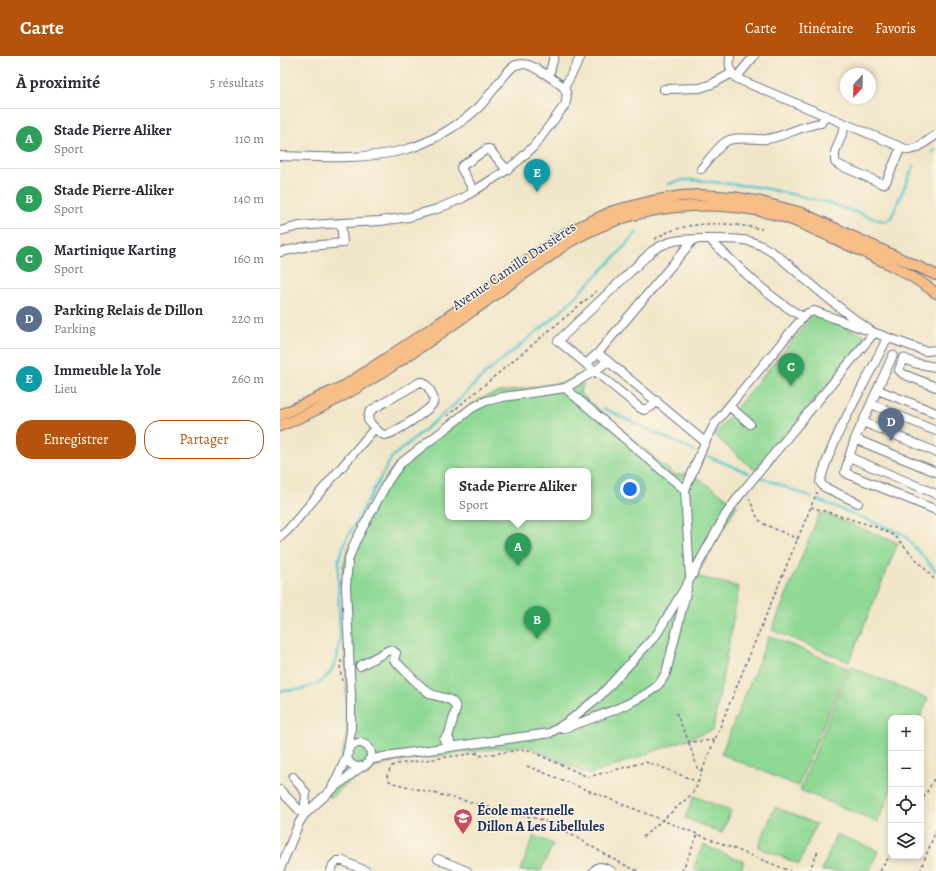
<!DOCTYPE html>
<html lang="fr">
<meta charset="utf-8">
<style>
:root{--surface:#fff;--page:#f2f2f3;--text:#2b2b33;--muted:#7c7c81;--line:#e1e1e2;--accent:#b45309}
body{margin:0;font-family:Alegreya,serif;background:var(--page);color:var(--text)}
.controls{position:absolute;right:12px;bottom:12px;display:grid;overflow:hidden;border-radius:8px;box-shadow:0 2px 6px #0003}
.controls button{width:36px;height:36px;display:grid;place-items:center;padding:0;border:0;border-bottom:1px solid var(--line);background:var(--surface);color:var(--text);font:20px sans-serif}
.compass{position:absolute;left:560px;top:12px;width:36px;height:36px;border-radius:50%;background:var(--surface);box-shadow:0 2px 6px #0003;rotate:202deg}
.you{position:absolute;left:350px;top:433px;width:14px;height:14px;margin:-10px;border:3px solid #fff;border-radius:50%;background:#1a73e8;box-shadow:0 0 0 6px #1a73e833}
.badge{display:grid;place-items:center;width:26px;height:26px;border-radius:50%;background:var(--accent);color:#fff;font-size:13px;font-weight:700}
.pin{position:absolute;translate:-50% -33px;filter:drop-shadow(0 1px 2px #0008)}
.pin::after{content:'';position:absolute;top:21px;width:14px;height:12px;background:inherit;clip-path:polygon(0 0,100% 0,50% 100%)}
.popup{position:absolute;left:165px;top:412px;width:146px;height:52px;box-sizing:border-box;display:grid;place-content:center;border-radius:8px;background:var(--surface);filter:drop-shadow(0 1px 3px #0005);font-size:13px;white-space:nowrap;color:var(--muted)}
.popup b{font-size:15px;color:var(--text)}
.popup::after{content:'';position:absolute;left:50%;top:100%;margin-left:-8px;border:8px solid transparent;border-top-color:var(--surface)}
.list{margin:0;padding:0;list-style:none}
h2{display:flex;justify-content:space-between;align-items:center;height:52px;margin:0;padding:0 16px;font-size:17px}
h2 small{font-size:13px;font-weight:400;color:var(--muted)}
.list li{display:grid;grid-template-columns:26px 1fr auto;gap:12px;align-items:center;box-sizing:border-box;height:60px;padding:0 16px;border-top:1px solid var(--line)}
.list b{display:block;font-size:15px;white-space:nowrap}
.list p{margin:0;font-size:13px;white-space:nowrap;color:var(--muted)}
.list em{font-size:13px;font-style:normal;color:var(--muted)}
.actions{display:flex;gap:8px;padding:12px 16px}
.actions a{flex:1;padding:9px 0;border:1px solid var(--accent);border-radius:16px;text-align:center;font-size:14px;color:var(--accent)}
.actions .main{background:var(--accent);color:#fff}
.icon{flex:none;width:22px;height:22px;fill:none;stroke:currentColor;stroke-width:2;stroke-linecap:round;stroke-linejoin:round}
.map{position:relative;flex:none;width:656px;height:815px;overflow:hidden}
header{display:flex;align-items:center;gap:24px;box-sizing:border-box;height:56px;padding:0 20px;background:var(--accent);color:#fff}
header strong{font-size:19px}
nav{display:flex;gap:22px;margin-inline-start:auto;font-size:14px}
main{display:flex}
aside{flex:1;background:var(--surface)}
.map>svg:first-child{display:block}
.grass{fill:#90d995;stroke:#56847a;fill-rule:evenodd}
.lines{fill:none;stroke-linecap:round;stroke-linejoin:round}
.stream{stroke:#5cc9cf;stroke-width:2.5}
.minor-casing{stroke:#666f83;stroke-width:10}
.major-casing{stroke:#666f83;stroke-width:12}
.path{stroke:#666f83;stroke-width:1.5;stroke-dasharray:3 3;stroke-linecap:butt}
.minor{stroke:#fff;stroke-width:8}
.major{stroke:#f7be88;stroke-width:10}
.labels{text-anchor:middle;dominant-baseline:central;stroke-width:3;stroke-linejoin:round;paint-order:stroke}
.street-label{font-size:14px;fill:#1b2f5e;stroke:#fcf5e5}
.poi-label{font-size:14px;font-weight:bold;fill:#1b2f5e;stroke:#fcf5e5;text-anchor:start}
</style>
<header>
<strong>Carte</strong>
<nav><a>Carte</a><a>Itinéraire</a><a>Favoris</a></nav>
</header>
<main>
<aside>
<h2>À proximité<small>5 résultats</small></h2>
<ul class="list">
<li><span class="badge" style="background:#2e9e5b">A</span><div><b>Stade Pierre Aliker</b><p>Sport</p></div><em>110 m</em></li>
<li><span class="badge" style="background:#2e9e5b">B</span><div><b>Stade Pierre-Aliker</b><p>Sport</p></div><em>140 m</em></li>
<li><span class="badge" style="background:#2e9e5b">C</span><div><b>Martinique Karting</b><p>Sport</p></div><em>160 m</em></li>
<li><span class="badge" style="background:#5c6f8a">D</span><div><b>Parking Relais de Dillon</b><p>Parking</p></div><em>220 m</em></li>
<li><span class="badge" style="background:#0f9aa8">E</span><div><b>Immeuble la Yole</b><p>Lieu</p></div><em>260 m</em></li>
</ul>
<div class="actions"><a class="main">Enregistrer</a><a>Partager</a></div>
</aside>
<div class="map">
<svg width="656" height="815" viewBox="0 0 656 815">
<rect width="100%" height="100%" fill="#fcf5e5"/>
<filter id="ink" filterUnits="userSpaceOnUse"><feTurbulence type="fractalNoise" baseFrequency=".025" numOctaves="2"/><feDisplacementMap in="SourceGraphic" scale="8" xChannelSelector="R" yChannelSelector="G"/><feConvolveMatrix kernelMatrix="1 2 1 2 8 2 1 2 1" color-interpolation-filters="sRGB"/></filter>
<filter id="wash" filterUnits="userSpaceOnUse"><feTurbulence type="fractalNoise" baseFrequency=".012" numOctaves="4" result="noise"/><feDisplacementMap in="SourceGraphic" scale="16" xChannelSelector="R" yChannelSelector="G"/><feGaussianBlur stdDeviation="0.9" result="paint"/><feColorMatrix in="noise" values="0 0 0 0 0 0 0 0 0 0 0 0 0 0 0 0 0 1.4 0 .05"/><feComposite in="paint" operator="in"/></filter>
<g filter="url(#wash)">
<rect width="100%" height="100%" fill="#f1e6c9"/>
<path class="grass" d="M 534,258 L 588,281 L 475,414 L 434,379 Z
M 296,319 L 303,329 L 300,336 L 303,340 L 395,419 L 402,419 L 405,417 L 418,422 L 457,449 L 416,520 L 459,531 L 433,674 L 309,719 L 245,689 L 113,706 C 83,714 73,722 51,742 L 43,734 C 58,715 64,695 67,672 L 63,510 L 68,493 L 107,420 L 117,407 L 182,355 L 200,343 L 215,337 L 281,327 L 289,324 ZM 168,415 L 308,415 L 308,461 L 168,461 Z
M 540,456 L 618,487 L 569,606 L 492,574 Z
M 489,580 L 567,612 L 518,730 L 441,698 Z
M 570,610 L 648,643 L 640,662 L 611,662 L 611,734 L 598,766 L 520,734 Z
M 414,740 L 451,755 L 442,777 L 405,762 Z
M 495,751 L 536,768 L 519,808 L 478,791 Z
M 556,778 L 598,795 L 590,815 L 542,815 Z
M 254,780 L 273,788 L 261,815 L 240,815 Z
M 423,789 L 464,806 L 460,815 L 417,815 L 413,813 Z"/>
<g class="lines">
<path class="stream" d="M 652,96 L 656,94
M 388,128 L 402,124 L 414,124 L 479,131 L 542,145 L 602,165 L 607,165 L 611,162 L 634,109
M 323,352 L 414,395
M 427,400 L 469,417
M 480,421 L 531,441
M 538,444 L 623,478 L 656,515
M 0,635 L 22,633 L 39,627 L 50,617 L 57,603 L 60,582 L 58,520 L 59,502 L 66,484 L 112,401 L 174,349 L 206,317 L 276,260 L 336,200 L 356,177"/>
</g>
</g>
<g filter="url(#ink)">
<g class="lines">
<g class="minor-casing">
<path id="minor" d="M 450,0 C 449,11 449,18 460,24 L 628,94 L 637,92 L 656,79
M 269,20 L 274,0
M 456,22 L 474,0
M 284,32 L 301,0
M 384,33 L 420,32 L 432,28 L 452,17
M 566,68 L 555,96 L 555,106 L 559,109 L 603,128 L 606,126 L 621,91
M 0,100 C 41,101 84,104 124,94 C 150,87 178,70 198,52 C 208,43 227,12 236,9 C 239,8 245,8 248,9 C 254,10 280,27 284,32 C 288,37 287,43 285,49 L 254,90 L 238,105 L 227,114 L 183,142 L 157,153 L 129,161 L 100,165 L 46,168 L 19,170 L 0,175
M 421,113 C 428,105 438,90 447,85 C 456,80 476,84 487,83 C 506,80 522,69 541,67 L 545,60
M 194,135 L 181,112 L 182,110 L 207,93 L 209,93 L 227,114
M 413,184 L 318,297 L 425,386
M 0,196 L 29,190 L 63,187 L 61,167
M 523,261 L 528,257 L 534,255 L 645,295 L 656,294
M 613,299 L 575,383 L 569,401 L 656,438
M 306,308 L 318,297
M 656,311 L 634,307 L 623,302 L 619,314 L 623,318 L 656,331
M 140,326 L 143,326 C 147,329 156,341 153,347 C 150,354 111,380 104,379 C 98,377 92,369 88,364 L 89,357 L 93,353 Z
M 285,332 L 315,315 L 328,305
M 598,334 L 656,357
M 591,348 L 656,375
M 449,350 L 470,368
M 583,366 L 656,396
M 575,383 L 656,416
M 569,401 L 565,416 L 568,418 L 656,454
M 405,434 L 425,386 L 436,366 L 523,261 C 490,243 463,215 435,189 L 430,183
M 578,447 L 544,431 L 540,426 C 554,375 585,330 607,282
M 0,481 L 8,474 L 95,372
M 80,610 L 109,594 L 113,595 L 116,597 L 114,604 C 126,615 138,630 151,638 C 160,642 175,641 176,653 L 168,681 L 170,685 L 169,687 L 166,688 L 164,684 L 166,681 L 168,681
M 282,673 C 308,664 360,647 379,628 C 382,625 383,621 386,617 L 407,533
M67 699a12 12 0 1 1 24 0a12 12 0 1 1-24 0Z
M 68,695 L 71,674 L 71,639 L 66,530 L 68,505 L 75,486 L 108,425 L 120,408 L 192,352 L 206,345 L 223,341 L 285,332 L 405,434 L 410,522
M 89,704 L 113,699 L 270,677 L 290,664 L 320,640 L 377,578 L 410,523 L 446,458 L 459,440 L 594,277 C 572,262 552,246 531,228 C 512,213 494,192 469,185 C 458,182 433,183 421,183 C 400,184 390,183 372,195 L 278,285 L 360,352 L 364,354 L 371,351 L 377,345
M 13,721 L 26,737 L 24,759
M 52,732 L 68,698
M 0,734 L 24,759
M 158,803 L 187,815
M 0,813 L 19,767 L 24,759 L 50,735 L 82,710
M 51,815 L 53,809 L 57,805 L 63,805 L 86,815
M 314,815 C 319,808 324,812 331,815"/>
</g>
<g class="major-casing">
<path id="major" d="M 0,359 L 66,329 L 158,268 L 286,177 L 333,155 L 372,145 L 401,140 L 420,139 L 453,141 L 481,146 L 522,157 L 656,219
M 0,370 C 75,340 140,292 205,246 C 225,231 245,217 266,203 C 275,197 283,189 293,184 C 356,148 435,140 504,161 C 522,167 538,175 555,183 C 590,199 626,214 656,237"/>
</g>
<path class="path" d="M 375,183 C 406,163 448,166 482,173
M 167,360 L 319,233
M 469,442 L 478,463 L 484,468 L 518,483
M 531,451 L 596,471 L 615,480 L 656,525
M 61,604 L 60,613 L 62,626
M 396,657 L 409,686 L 434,684
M 409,687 L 418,714 L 422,715
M 196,696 L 199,700 L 246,693 L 308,721 L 365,706 L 376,709 L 418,726
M 197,697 L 117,708 L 112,710 L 107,719 L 108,724 L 113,727 L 262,764 C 296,778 324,801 358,815
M 247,710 L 510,815
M 641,747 L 656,719
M 363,781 L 411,739 L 417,730 L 422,715 L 442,666 L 537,436
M 402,815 L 418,778
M 529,815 L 539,793
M 600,815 L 611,798
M 640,815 L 656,774"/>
<use href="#minor" class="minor"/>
<use href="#major" class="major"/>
</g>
</g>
<defs>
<g id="school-pin" transform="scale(1)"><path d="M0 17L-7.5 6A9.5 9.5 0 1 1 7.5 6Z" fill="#d1495b" stroke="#fcf5e5"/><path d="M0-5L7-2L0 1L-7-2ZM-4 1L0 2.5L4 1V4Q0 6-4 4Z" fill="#fff"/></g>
</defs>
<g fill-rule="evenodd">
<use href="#school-pin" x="183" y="762"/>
</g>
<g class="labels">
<g class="street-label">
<text transform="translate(234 210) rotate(-34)">Avenue Camille Darsières</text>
</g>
<g class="poi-label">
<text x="197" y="754">École maternelle<tspan x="197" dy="16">Dillon A Les Libellules</tspan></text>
</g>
</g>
</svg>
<div class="controls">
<button>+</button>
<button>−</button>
<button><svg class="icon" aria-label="locate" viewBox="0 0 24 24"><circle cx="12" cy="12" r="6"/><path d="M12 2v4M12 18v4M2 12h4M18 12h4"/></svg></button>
<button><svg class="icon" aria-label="layers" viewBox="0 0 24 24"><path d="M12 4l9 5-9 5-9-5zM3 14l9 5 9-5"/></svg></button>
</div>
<svg class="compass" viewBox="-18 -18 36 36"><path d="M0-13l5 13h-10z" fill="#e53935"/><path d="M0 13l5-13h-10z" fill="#7c7c81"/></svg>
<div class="you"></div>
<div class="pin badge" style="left:238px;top:510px;background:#2e9e5b">A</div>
<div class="popup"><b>Stade Pierre Aliker</b>Sport</div>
<div class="pin badge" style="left:257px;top:583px;background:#2e9e5b">B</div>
<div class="pin badge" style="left:511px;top:330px;background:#2e9e5b">C</div>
<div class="pin badge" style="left:611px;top:385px;background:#5c6f8a">D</div>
<div class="pin badge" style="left:257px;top:136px;background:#0f9aa8">E</div>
</div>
</main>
